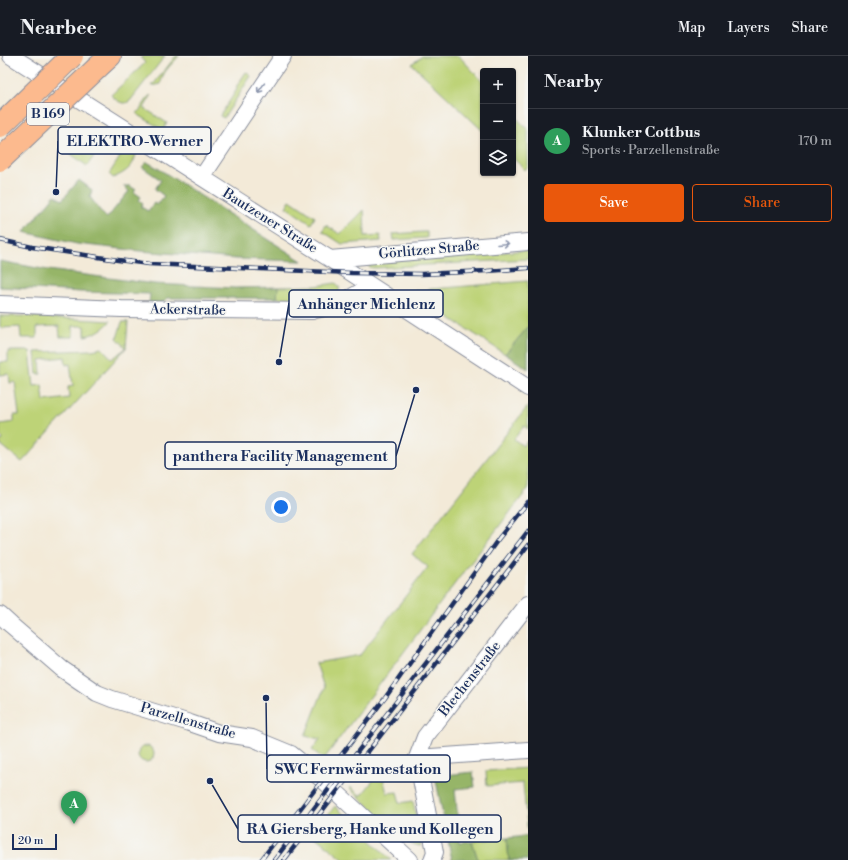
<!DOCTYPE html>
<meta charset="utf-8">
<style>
:root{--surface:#171b24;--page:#20242c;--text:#f1f3f6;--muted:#9ea1a6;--line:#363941;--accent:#ea580c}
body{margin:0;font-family:"Libre Bodoni",serif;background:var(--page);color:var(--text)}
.controls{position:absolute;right:12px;top:12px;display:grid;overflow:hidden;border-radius:4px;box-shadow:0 1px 3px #0004}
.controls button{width:36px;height:36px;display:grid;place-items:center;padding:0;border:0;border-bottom:1px solid var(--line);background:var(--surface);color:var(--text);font:20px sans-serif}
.scale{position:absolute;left:12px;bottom:10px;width:45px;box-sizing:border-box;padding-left:4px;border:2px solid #1b2f5e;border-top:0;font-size:11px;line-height:14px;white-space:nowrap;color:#1b2f5e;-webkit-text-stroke:3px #f6f6f2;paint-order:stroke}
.you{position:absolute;left:281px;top:451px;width:14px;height:14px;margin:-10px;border:3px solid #fff;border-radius:50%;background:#1a73e8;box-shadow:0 0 0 6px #1a73e833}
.badge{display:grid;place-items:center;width:26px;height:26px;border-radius:50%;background:var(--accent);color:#fff;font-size:13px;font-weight:700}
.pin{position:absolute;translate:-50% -33px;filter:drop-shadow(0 1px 2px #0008)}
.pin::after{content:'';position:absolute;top:21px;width:14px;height:12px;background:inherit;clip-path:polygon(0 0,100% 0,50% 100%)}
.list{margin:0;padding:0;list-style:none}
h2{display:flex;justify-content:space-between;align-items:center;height:52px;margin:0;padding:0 16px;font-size:17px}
h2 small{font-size:13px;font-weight:400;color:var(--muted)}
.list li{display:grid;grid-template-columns:26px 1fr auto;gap:12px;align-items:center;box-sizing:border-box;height:64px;padding:0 16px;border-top:1px solid var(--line)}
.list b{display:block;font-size:15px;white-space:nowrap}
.list p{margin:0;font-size:13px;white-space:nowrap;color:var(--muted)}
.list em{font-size:13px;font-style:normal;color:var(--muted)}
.actions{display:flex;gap:8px;padding:12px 16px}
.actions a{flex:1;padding:9px 0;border:1px solid var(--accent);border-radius:4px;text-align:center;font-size:14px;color:var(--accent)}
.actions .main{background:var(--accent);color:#fff}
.icon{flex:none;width:22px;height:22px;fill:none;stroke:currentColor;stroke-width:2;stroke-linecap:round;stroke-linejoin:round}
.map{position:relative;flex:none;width:528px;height:804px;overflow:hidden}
header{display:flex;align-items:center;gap:24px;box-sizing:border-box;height:56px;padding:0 20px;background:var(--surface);border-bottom:1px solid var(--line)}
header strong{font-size:19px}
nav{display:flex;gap:22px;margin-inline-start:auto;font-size:14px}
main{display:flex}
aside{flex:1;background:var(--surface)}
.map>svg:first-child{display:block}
.green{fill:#bdd377;stroke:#6c816a}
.forest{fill:#96b568;stroke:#587263}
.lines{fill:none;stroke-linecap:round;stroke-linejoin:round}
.street-casing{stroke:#878c9b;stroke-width:18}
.primary-casing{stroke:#878c9b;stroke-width:24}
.street{stroke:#fff;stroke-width:16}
.primary{stroke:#fcba8e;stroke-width:22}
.rail-casing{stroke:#1b2f5e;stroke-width:4.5}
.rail{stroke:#f6f6f2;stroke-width:3;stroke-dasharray:9;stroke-linecap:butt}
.primary-bridge-casing{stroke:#878c9b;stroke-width:24;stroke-linecap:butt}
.primary-bridge{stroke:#fcba8e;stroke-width:22}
.oneway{stroke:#8d97ae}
.labels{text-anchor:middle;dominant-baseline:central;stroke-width:3;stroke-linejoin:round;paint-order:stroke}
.shield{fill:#f6f6f2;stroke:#5d6b8a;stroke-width:1}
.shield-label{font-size:13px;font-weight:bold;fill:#1b2f5e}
.street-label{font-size:14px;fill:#1b2f5e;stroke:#f6f6f2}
.leader{fill:none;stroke:#1b2f5e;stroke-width:1.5}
.callout-dot{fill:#1b2f5e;stroke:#f6f6f2;stroke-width:1.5}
.callout{fill:#f6f6f2;stroke:#1b2f5e;stroke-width:1.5}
.callout-label{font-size:15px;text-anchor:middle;font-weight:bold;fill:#1b2f5e}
</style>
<header>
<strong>Nearbee</strong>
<nav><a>Map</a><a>Layers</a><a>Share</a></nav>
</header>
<main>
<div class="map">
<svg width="528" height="804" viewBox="0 0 528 804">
<rect width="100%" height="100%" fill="#f6f6f2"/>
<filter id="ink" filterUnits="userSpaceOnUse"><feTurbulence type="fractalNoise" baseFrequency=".025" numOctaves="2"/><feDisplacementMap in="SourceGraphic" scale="8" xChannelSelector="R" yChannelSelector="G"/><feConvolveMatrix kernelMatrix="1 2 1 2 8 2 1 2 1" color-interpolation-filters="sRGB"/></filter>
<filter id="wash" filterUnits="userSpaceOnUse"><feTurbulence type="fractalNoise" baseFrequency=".012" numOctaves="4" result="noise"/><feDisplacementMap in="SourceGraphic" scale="16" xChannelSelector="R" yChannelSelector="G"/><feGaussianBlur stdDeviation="0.9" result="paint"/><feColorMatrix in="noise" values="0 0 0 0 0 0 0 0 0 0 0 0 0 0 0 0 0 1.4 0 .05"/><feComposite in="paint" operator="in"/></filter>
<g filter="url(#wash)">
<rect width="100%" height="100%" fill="#f3ead8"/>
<path class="green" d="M 144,0 L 165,0 L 130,45 C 123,50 117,45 111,39 L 145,7 L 141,2 Z
M 176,0 L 179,0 C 172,8 161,17 161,28 L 152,30 Z
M 422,0 L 459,0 L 483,26 L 483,75 L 412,8 Z
M 246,16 L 251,20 L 224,62 L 220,60 L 237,33 L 236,31 Z
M 150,39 L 151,40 L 144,52 L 167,67 L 163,74 L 137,58 Z
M 513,58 L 528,74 L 528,111 L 525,114 L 513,102 Z
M 105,78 L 136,98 C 133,112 126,116 113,122 L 109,118 L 120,101 L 102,89 L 87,110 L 68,96 L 83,80 Z
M 290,144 L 315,161 L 311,168 L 286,151 Z
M 364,154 L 365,180 L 380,179 L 381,185 L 342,188 L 322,175 L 326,169 L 340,178 Z
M 423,176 L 427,176 L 427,182 L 394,184 L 393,178 Z
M 528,194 L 528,203 L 376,212 C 372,212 368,212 368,207 Z
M 528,225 L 528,271 L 505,298 L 433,251 L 407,235 Z
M 336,227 C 340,231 340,233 338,238 L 315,246 L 295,248 L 290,243 L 277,242 L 278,231 L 316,230 Z
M 0,260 L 24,260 L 111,265 C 103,273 96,278 85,280 L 85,270 L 73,270 L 73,281 L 60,281 L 59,270 L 37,271 L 37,282 L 21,282 L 20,271 L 0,272 Z
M 122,266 L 128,266 L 126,292 L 22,406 L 0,388 L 0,384 L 2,385 L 3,383 L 0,380 L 0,368 L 14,366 L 14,359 L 19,359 L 15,326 L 10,327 L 9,318 L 0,319 L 0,306 L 8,306 L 8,295 L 30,295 L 34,330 L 42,329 L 44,345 L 69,342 L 68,331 L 73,330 L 70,308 L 66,309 L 65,301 L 40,304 L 41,318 L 37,318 L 35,296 L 92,294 L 102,292 L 112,303 L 126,292 L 117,282 Z
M 528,350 L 528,373 L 524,370 L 514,383 L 523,390 L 528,384 L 528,433 L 459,522 L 324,703 L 312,694 L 320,683 L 305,680 L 324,632 L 316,607 L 360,599 L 428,511 L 412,498 Z
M138 698a8 8 0 1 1 16 0a8 8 0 1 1-16 0Z
M 528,712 L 528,780 L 523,727 L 487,730 L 486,715 Z
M 381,714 L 387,737 L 397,736 L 400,747 L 413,745 L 422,789 L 420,790 C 405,788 389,770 379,760 C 369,750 359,741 349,732 L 350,731 L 361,740 Z
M 335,750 L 391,804 L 344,804 L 313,779 Z
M 507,782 L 509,804 L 478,804 L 472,785 Z"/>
<path class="forest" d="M 147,106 L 156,111 L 302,205 L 237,203 L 140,195 L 77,188 L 24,176 L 55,139 L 62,144 L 79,124 L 92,134 L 90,141 L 102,157 L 107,162 L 129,135 L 123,130 L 130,130 L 136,134 L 134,136 L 141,141 L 139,144 L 143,147 L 141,151 L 148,155 L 154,147 L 157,149 L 164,140 L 155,133 L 161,124 L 142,111 Z
M 0,205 L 48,214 L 155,228 L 235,232 L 278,231 L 277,242 L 168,242 L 161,248 L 149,247 L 150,238 L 81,236 L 0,231 Z
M 528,271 L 528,313 L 505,298 Z
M 473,716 L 475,731 L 455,733 L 460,786 L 472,785 L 478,804 L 452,804 L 435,720 Z
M 528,780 L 528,804 L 509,804 L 507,782 Z"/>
</g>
<g filter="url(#ink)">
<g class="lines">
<g class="street-casing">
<path id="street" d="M 11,0 L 330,203 L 528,332
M 202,121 L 258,37 L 283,0
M 330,203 L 528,186
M 0,248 L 121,253 L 312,255 L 339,248 L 371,230
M 0,559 L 11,569 L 62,613 L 97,637 L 112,643 L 190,667 L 219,677 L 252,682 L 291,698 L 323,724 L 410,804
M 417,702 L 425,681 L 528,548
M 417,702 L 528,694
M 417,702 L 435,796 L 432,804"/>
</g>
<g class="primary-casing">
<path id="primary" d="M 97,12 L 110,0"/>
</g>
<use href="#street" class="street"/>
<use href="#primary" class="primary"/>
<g class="rail-casing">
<path id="rail" d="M 0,184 L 32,191 L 118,204 L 149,208 L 352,217 L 422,218 L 487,215 L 528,212
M 261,804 L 385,642 L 499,482 L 528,446
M 274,804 L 528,475
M 284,804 L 528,489"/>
</g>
<use href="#rail" class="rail"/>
<g class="primary-bridge-casing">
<path id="primary-bridge" d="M 0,70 L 72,0
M 0,104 L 97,12"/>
</g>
<use href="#primary-bridge" class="primary-bridge"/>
</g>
<defs><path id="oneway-shaft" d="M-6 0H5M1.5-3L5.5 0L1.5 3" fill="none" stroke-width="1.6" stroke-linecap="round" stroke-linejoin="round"/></defs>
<g class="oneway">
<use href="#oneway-shaft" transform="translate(261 32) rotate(125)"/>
<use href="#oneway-shaft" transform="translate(503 188) rotate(-5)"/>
</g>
</g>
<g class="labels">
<rect class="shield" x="27" y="47" width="42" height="22" rx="3"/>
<g class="shield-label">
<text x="48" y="58">B 169</text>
</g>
<g class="street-label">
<text transform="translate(270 165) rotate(32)">Bautzener Straße</text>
<text transform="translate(429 194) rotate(-5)">Görlitzer Straße</text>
<text transform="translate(188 254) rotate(1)">Ackerstraße</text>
<text transform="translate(470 623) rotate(-52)">Blechenstraße</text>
<text transform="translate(188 665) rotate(16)">Parzellenstraße</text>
</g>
</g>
<path class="leader" d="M56 136L58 85M279 306L289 247M416 334L396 400M266 642L267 713M210 725L238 773"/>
<g class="callout-dot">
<circle cx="56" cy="136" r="4"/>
<circle cx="279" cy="306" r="4"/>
<circle cx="416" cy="334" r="4"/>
<circle cx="266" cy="642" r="4"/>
<circle cx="210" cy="725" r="4"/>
</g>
<g class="callout">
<rect x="58" y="71" width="153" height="27" rx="4"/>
<rect x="289" y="234" width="154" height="27" rx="4"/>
<rect x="165" y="386" width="231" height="27" rx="4"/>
<rect x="267" y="699" width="183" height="27" rx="4"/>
<rect x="238" y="759" width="263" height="27" rx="4"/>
</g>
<g class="callout-label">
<text x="135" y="90">ELEKTRO-Werner</text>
<text x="366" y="253">Anhänger Michlenz</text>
<text x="280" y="405">panthera Facility Management</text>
<text x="358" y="718">SWC Fernwärmestation</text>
<text x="370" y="778">RA Giersberg, Hanke und Kollegen</text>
</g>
</svg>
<div class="controls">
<button>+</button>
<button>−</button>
<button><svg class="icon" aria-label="layers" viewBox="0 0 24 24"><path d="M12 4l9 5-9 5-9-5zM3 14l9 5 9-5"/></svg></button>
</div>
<div class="scale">20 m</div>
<div class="you"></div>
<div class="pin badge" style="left:74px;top:768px;background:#2e9e5b">A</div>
</div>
<aside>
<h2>Nearby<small></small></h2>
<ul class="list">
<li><span class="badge" style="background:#2e9e5b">A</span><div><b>Klunker Cottbus</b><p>Sports · Parzellenstraße</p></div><em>170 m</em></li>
</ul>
<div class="actions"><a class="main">Save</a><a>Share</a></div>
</aside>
</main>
